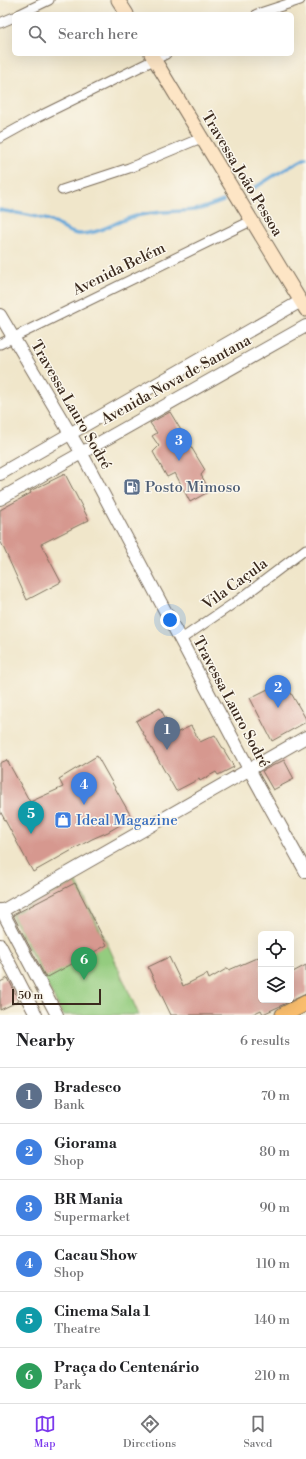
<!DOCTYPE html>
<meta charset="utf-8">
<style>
:root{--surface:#fff;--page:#f2f2f2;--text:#202124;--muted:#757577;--line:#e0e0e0;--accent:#7c3aed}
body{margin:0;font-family:"Libre Bodoni",serif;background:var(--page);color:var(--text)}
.controls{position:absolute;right:12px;bottom:12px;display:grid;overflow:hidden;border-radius:6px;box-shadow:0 4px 16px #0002}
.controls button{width:36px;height:36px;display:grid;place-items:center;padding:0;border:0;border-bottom:1px solid var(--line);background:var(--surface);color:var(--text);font:20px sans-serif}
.scale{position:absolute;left:12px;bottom:10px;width:89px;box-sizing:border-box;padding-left:4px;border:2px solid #3b2a1e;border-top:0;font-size:11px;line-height:14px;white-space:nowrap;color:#3b2a1e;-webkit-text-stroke:3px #fbf7ec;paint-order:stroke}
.you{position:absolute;left:170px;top:620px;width:14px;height:14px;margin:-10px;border:3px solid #fff;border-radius:50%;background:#1a73e8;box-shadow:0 0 0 6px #1a73e833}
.badge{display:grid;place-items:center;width:26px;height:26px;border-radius:50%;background:var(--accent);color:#fff;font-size:13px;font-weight:700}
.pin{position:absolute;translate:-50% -33px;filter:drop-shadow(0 1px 2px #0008)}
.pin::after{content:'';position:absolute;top:21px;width:14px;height:12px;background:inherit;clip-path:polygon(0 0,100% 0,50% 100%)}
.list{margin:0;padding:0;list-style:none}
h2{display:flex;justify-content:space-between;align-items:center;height:52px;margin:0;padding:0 16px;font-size:17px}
h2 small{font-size:13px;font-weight:400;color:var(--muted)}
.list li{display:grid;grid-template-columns:26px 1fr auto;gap:12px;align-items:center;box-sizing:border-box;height:56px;padding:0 16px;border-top:1px solid var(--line)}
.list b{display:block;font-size:15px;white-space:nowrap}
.list p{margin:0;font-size:13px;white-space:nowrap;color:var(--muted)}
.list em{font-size:13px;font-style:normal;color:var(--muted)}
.icon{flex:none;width:22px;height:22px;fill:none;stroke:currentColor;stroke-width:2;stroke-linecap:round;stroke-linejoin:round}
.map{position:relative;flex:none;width:306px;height:1015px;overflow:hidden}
.search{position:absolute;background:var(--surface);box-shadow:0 4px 16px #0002;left:12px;right:12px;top:12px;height:44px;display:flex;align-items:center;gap:10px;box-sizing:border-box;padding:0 14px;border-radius:6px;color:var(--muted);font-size:15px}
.sheet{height:388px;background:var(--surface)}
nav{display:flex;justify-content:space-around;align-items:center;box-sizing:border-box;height:56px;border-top:1px solid var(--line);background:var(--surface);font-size:11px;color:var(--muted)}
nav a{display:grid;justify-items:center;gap:2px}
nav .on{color:var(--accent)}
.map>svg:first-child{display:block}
.green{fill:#94cc7f;stroke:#687b4e}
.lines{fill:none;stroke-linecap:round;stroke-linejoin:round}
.stream{stroke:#64a6d8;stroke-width:3.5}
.building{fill:#d6988f}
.minor-casing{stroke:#7a6c5a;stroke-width:11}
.tertiary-casing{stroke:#7a6c5a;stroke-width:14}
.secondary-casing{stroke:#7a6c5a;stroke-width:15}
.primary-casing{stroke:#7a6c5a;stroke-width:17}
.minor{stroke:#fff;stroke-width:9}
.tertiary{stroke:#fff;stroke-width:12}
.secondary{stroke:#fde5c5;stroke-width:13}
.primary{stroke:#fabe6e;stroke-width:15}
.labels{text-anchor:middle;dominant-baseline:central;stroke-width:3;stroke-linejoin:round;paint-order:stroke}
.street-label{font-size:15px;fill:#3b2a1e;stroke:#fbf7ec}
.service-label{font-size:15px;fill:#4e5e75;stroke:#fbf7ec;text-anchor:start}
.shop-label{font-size:15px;fill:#366cbe;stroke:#fbf7ec;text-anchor:start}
</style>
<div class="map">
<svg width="306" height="1015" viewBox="0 0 306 1015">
<rect width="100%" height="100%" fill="#fbf7ec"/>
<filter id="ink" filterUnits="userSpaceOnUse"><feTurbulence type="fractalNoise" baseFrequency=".025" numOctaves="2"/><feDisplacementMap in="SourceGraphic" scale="8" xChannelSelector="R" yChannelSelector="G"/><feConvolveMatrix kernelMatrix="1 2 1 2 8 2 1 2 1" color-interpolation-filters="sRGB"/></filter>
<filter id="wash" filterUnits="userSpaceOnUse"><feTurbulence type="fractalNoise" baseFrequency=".012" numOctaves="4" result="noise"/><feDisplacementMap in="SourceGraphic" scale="16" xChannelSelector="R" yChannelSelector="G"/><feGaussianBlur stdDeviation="0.9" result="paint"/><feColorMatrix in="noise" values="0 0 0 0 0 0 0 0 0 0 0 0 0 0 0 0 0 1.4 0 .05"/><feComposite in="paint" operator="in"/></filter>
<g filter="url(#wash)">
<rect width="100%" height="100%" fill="#f0e6ca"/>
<path class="green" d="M 76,881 L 108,945 L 139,1015 L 63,1015 L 11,915 Z"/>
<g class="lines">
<path class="stream" d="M 248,192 L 275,175 L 306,158
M 0,210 C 16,213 32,215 48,220 C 59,223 65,233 78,234 C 98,235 114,222 133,217 C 155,210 178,213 200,209 C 207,207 215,204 223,201"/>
</g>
<g id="blocks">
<path class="building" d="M 170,412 L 205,470 L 201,475 L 210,491 L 190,502 L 175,473 L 167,477 L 153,452 L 159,446 L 152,436 L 157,433 L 150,423 Z
M 65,474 L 89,520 L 41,544 L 61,582 L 27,600 L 0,540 L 0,510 L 31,493 L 30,491 Z
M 284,681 L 306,719 L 306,722 L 272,741 L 250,698 Z
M 160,708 L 174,734 L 191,726 L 200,742 L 215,735 L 234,767 L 218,775 L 216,772 L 200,781 L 199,779 L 176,791 L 136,721 Z
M 97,756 L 132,818 L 108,832 L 92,839 L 33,872 L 0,811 L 0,763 L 7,760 L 30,802 L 63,787 L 59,779 Z
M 284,760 L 294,779 L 273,790 L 262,771 Z
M 75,883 L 107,945 L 46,978 L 13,915 Z
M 261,956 L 261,1000 L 291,1000 L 291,973 L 306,965 L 306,994 L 263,1014 L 261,1010 L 251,1015 L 171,1015 L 148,967 L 169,957 L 183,986 L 207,974 L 209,979 L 228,968 L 229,970 Z
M 8,978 L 19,1001 L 0,1010 L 0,982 Z"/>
</g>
</g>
<g filter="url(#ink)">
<use href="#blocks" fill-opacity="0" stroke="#7a6c5a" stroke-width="1"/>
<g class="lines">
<g class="minor-casing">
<path id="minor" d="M 20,14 L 49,0
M 257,14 L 300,0
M 0,23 L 14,17
M 0,138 L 38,117 L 166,54
M 62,190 L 129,168 L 201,138
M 0,344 L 251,221
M 180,640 L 240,599 L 306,549"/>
</g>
<g class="tertiary-casing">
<path id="tertiary" d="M 0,315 L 81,452 L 249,769 L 306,872
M 0,474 L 301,301
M 0,499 L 306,326
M 0,910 L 2,911 L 57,1015
M 0,912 L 306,737
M 0,945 L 36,1015"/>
</g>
<g class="secondary-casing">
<path id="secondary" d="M 118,0 L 127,14
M 151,54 L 306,310"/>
</g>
<g class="primary-casing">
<path id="primary" d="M 283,1015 L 306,1003"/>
</g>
<use href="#minor" class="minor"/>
<use href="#tertiary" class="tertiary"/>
<use href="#secondary" class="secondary"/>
<use href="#primary" class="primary"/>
</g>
</g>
<defs>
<g id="fuel-square" transform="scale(0.9)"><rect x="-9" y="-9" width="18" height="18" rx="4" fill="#5c6f8a" stroke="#fbf7ec"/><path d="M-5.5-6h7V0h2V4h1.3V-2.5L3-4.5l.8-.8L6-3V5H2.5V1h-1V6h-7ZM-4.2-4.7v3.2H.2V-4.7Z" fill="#fff"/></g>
<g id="shop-square" transform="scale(0.9)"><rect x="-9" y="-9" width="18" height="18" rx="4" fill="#3f7fe0" stroke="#fbf7ec"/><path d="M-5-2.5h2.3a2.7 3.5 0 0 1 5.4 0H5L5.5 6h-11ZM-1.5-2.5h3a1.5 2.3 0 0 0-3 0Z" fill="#fff"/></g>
</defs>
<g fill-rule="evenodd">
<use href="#fuel-square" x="132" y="487"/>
<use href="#shop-square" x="63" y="820"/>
</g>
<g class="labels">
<g class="street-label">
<text transform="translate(242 174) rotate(59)">Travessa João Pessoa</text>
<text transform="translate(119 269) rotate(-26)">Avenida Belém</text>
<text transform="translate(176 380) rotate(-29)">Avenida Nova de Santana</text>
<text transform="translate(71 405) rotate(60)">Travessa Lauro Sodré</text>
<text transform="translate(235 584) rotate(-36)">Vila Caçula</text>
<text transform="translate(231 702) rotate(62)">Travessa Lauro Sodré</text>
</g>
<g class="service-label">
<text x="145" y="487">Posto Mimoso</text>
</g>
<g class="shop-label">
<text x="76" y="820">Ideal Magazine</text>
</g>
</g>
</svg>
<div class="controls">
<button><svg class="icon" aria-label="locate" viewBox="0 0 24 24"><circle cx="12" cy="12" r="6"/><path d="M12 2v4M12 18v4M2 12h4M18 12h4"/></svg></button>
<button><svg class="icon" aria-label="layers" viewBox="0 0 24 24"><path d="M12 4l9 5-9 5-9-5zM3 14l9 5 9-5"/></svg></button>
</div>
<div class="scale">50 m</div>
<div class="you"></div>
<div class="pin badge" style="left:167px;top:750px;background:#5c6f8a">1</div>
<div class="pin badge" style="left:278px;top:708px;background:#3f7fe0">2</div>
<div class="pin badge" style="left:179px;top:461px;background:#3f7fe0">3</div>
<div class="pin badge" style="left:84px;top:805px;background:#3f7fe0">4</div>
<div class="pin badge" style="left:31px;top:834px;background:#0f9aa8">5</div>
<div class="pin badge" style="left:84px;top:980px;background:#2e9e5b">6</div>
<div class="search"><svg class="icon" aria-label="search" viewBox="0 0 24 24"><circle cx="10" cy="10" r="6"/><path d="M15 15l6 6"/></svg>Search here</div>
</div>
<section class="sheet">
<h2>Nearby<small>6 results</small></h2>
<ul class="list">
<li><span class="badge" style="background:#5c6f8a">1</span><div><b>Bradesco</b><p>Bank</p></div><em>70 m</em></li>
<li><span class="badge" style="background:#3f7fe0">2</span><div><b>Giorama</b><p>Shop</p></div><em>80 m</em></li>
<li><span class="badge" style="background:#3f7fe0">3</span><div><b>BR Mania</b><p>Supermarket</p></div><em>90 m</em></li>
<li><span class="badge" style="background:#3f7fe0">4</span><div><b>Cacau Show</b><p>Shop</p></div><em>110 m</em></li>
<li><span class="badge" style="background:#0f9aa8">5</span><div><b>Cinema Sala 1</b><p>Theatre</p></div><em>140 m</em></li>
<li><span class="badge" style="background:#2e9e5b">6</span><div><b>Praça do Centenário</b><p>Park</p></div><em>210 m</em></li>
</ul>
</section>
<nav>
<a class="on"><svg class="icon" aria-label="map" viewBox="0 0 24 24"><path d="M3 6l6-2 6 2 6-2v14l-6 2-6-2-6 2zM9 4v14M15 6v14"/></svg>Map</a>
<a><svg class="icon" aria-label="directions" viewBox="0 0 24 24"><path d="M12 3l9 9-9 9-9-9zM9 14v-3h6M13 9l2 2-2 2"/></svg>Directions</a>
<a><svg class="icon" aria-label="saved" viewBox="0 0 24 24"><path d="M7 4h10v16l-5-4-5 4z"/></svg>Saved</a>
</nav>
